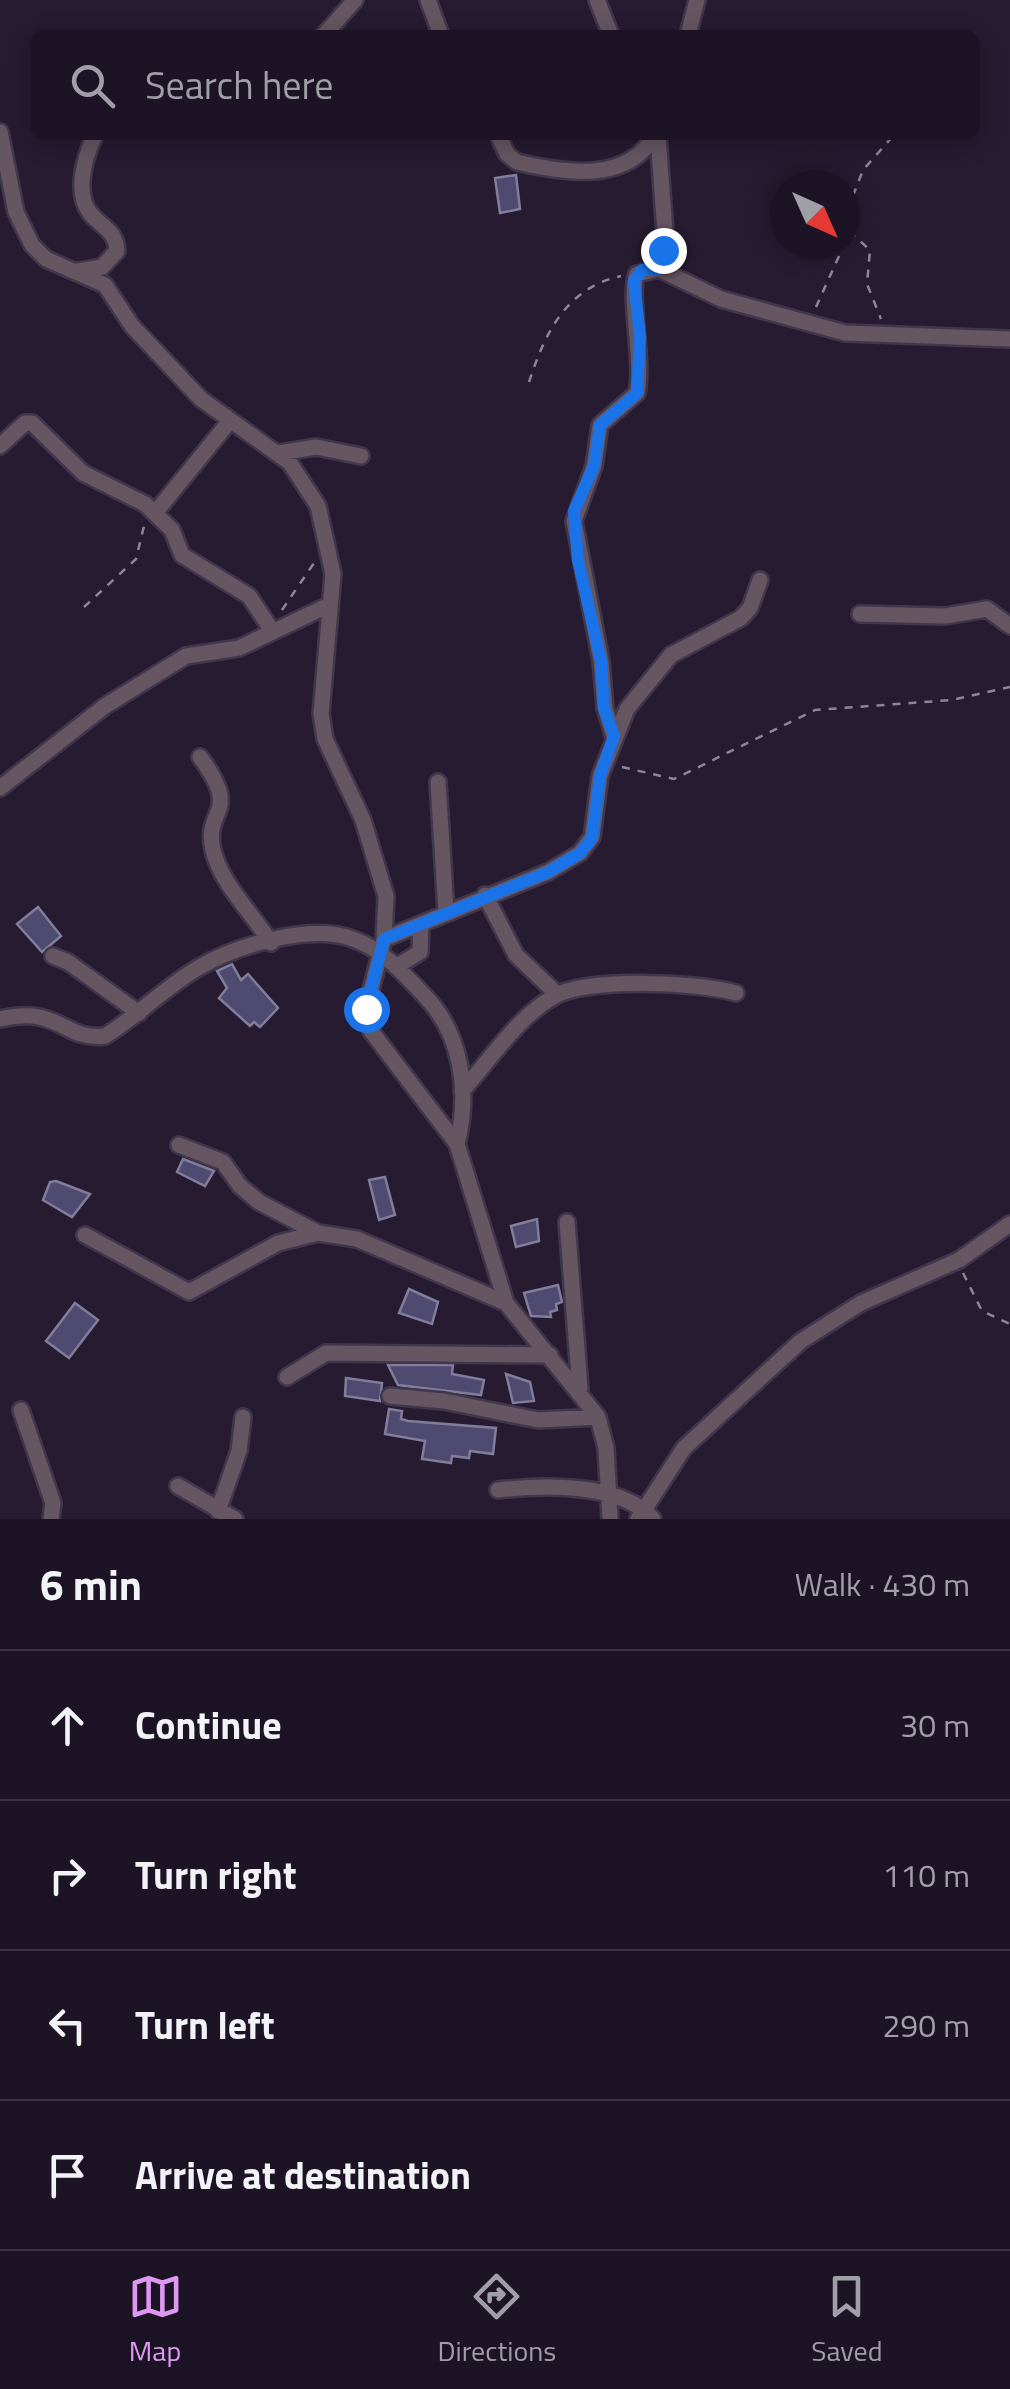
<!DOCTYPE html>
<meta charset="utf-8">
<style>
:root{--surface:#1c1425;--page:#251d2d;--text:#f1f3f6;--muted:#a09ea7;--line:#3a3342;--accent:#de98f2}
body{margin:0;font-family:"Titillium Web",sans-serif;background:var(--page);color:var(--text)}
.compass{position:absolute;left:770px;top:170px;width:90px;height:90px;border-radius:50%;background:var(--surface);box-shadow:0 5px 25px #0003;rotate:135deg}
.stop{position:absolute;width:30px;height:30px;margin:-22px;border:8px solid #1a73e8;border-radius:50%;background:#fff}
.stop.end{background:#1a73e8;border-color:#fff;box-shadow:0 2px 10px #0008}
.list{margin:0;padding:0;list-style:none}
h2{display:flex;justify-content:space-between;align-items:center;height:130px;margin:0;padding:0 40px;font-size:42px}
h2 small{font-size:32px;font-weight:400;color:var(--muted)}
.list li{display:grid;grid-template-columns:65px 1fr auto;gap:30px;align-items:center;box-sizing:border-box;height:150px;padding:0 40px;border-top:2px solid var(--line)}
.list b{display:block;font-size:38px;white-space:nowrap}
.list em{font-size:32px;font-style:normal;color:var(--muted)}
.icon{flex:none;width:55px;height:55px;fill:none;stroke:currentColor;stroke-width:2;stroke-linecap:round;stroke-linejoin:round}
.map{position:relative;flex:none;width:1010px;height:1519px;overflow:hidden}
.search{position:absolute;background:var(--surface);box-shadow:0 5px 25px #0003;left:30px;right:30px;top:30px;height:110px;display:flex;align-items:center;gap:25px;box-sizing:border-box;padding:0 35px;border-radius:15px;color:var(--muted);font-size:38px}
.sheet{height:730px;background:var(--surface)}
nav{display:flex;justify-content:space-around;align-items:center;box-sizing:border-box;height:140px;border-top:2px solid var(--line);background:var(--surface);font-size:28px;color:var(--muted)}
nav a{display:grid;justify-items:center;gap:5px}
nav .on{color:var(--accent)}
.map>svg:first-child{display:block}
.building{fill:#4f4a70;stroke:#807e9b;stroke-width:2.5}
.lines{fill:none;stroke-linecap:round;stroke-linejoin:round}
.street-casing{stroke:#41374c;stroke-width:20}
.path{stroke:#8e8698;stroke-width:2.5;stroke-dasharray:8 8;stroke-linecap:butt}
.street{stroke:#665662;stroke-width:15}
.route{stroke:#1a73e8;stroke-width:12}
</style>
<div class="map">
<svg width="1010" height="1519" viewBox="0 0 1010 1519">
<rect width="100%" height="100%" fill="#261b31"/>
<path class="building" d="M 516,175 L 520,209 L 500,213 L 495,178 Z
M 38,907 L 61,936 L 42,952 L 17,924 Z
M 232,964 L 241,980 L 248,974 L 278,1008 L 260,1027 L 254,1022 L 250,1026 L 219,998 L 227,988 L 217,971 Z
M 183,1159 L 214,1171 L 205,1186 L 177,1172 Z
M 385,1177 L 395,1215 L 379,1220 L 369,1180 Z
M 56,1181 L 90,1194 L 72,1217 L 43,1200 L 50,1182 Z
M 537,1219 L 539,1241 L 516,1247 L 511,1226 Z
M 558,1285 L 562,1302 L 556,1304 L 557,1310 L 550,1312 L 551,1317 L 531,1316 L 524,1293 Z
M 409,1289 L 438,1302 L 432,1324 L 399,1313 Z
M 75,1303 L 98,1320 L 69,1358 L 46,1341 Z
M 388,1365 L 453,1365 L 452,1374 L 484,1380 L 481,1395 L 398,1385 Z
M 506,1374 L 530,1382 L 534,1401 L 513,1403 Z
M 346,1378 L 382,1383 L 380,1401 L 345,1396 Z
M 389,1409 L 402,1411 L 401,1419 L 408,1421 L 496,1428 L 493,1454 L 470,1451 L 469,1458 L 452,1456 L 451,1463 L 422,1459 L 425,1441 L 385,1434 Z"/>
<g class="lines">
<g class="street-casing">
<path id="street" d="M 428,0 L 441,35
M 597,0 L 611,35
M 324,35 L 355,0
M 688,35 L 697,0
M 0,132 L 16,212 L 32,245 L 46,259 L 105,285 L 132,326 L 201,399 L 290,463 L 318,506 L 333,574 L 321,714 L 325,739 L 363,820 L 386,896 L 384,939 L 366,1009 L 371,1031 L 457,1144 L 506,1303 L 598,1417 L 606,1448 L 610,1519
M 498,135 L 507,154 L 517,162 C 564,173 627,184 655,135
M 658,135 L 665,233 L 659,269
M 78,271 L 102,267 L 117,251 C 116,230 102,228 90,213 C 74,193 85,156 95,135
M 0,446 L 25,423 L 32,423 L 83,473 L 145,504 L 172,530 L 182,555 L 249,596 L 273,632
M 279,453 L 316,447 L 361,456
M 155,513 L 229,422
M 860,614 L 945,616 L 987,609 L 1010,626
M 614,737 L 605,708 L 601,661 L 574,521 L 594,466 L 600,425 L 637,393 C 644,361 628,294 637,274 L 659,269 L 721,299 L 845,333 L 1010,339
M 200,757 C 243,815 203,808 213,850 C 221,884 253,914 271,943
M 438,782 L 446,912
M 0,788 L 105,706 L 186,656 L 239,648 L 329,605
M 485,895 L 516,955 L 557,994
M 384,939 L 548,872 L 580,853 L 592,837 L 600,776 L 627,709 L 671,655 L 741,618 L 750,608 L 760,580
M 53,956 L 68,962 L 139,1013
M 396,967 L 420,952 L 421,924
M 0,1019 C 60,1005 63,1041 105,1036 C 138,1016 165,987 198,968 C 235,946 310,923 353,939 C 382,949 403,973 424,995 C 462,1034 470,1092 457,1144
M 462,1091 C 490,1060 517,1018 553,997 C 586,977 699,982 736,993
M 179,1145 L 223,1162 L 240,1186 L 259,1202 L 318,1233
M 567,1222 L 580,1388
M 85,1235 L 189,1292 L 278,1243 L 318,1233 L 357,1239 L 506,1303
M 287,1377 L 326,1353 L 550,1355
M 390,1396 L 444,1401 L 538,1420 L 598,1417
M 21,1410 L 53,1503 L 51,1519
M 178,1486 L 235,1519
M 498,1490 C 543,1485 620,1482 653,1519
M 218,1511 L 239,1451 L 243,1417
M 638,1519 L 684,1448 L 801,1341 L 861,1303 L 959,1260 L 1010,1224"/>
</g>
<path class="path" d="M 849,231 L 870,250 L 867,284 L 881,319
M 845,243 L 849,206 L 863,170 L 894,135
M 816,307 L 844,245
M 529,382 C 545,333 566,288 621,276
M 84,607 L 136,559 L 144,526
M 282,610 L 314,563
M 622,767 L 674,779 L 815,710 L 952,700 L 1010,687
M 963,1273 L 982,1311 L 1010,1324"/>
<use href="#street" class="street"/>
</g>
<g class="lines">
<path class="route" d="M 366,1009 L 384,939 L 548,872 L 580,853 L 592,838 L 600,776 L 614,736 L 604,708 L 601,661 L 578,560 L 574,511 L 594,466 L 600,425 L 637,393 L 640,337 L 634,281 L 642,270 L 658,270 L 663,250"/>
</g>
</svg>
<svg class="compass" viewBox="-18 -18 36 36"><path d="M0-13l5 13h-10z" fill="#e53935"/><path d="M0 13l5-13h-10z" fill="#a09ea7"/></svg>
<div class="stop" style="left:366px;top:1009px"></div>
<div class="stop end" style="left:663px;top:250px"></div>
<div class="search"><svg class="icon" aria-label="search" viewBox="0 0 24 24"><circle cx="10" cy="10" r="6"/><path d="M15 15l6 6"/></svg>Search here</div>
</div>
<section class="sheet">
<h2>6 min<small>Walk · 430 m</small></h2>
<ul class="list">
<li><svg class="icon" aria-label="ahead" viewBox="0 0 24 24"><path d="M12 20V5M6 11l6-6 6 6"/></svg><div><b>Continue</b></div><em>30 m</em></li>
<li><svg class="icon" aria-label="right" viewBox="0 0 24 24"><path d="M7 20v-9h11M14 6l5 5-5 5"/></svg><div><b>Turn right</b></div><em>110 m</em></li>
<li><svg class="icon" aria-label="left" viewBox="0 0 24 24"><path d="M17 20v-9H6M10 6l-5 5 5 5"/></svg><div><b>Turn left</b></div><em>290 m</em></li>
<li><svg class="icon" aria-label="arrive" viewBox="0 0 24 24"><path d="M6 21V4h12l-3 4 3 4H6"/></svg><div><b>Arrive at destination</b></div></li>
</ul>
</section>
<nav>
<a class="on"><svg class="icon" aria-label="map" viewBox="0 0 24 24"><path d="M3 6l6-2 6 2 6-2v14l-6 2-6-2-6 2zM9 4v14M15 6v14"/></svg>Map</a>
<a><svg class="icon" aria-label="directions" viewBox="0 0 24 24"><path d="M12 3l9 9-9 9-9-9zM9 14v-3h6M13 9l2 2-2 2"/></svg>Directions</a>
<a><svg class="icon" aria-label="saved" viewBox="0 0 24 24"><path d="M7 4h10v16l-5-4-5 4z"/></svg>Saved</a>
</nav>
